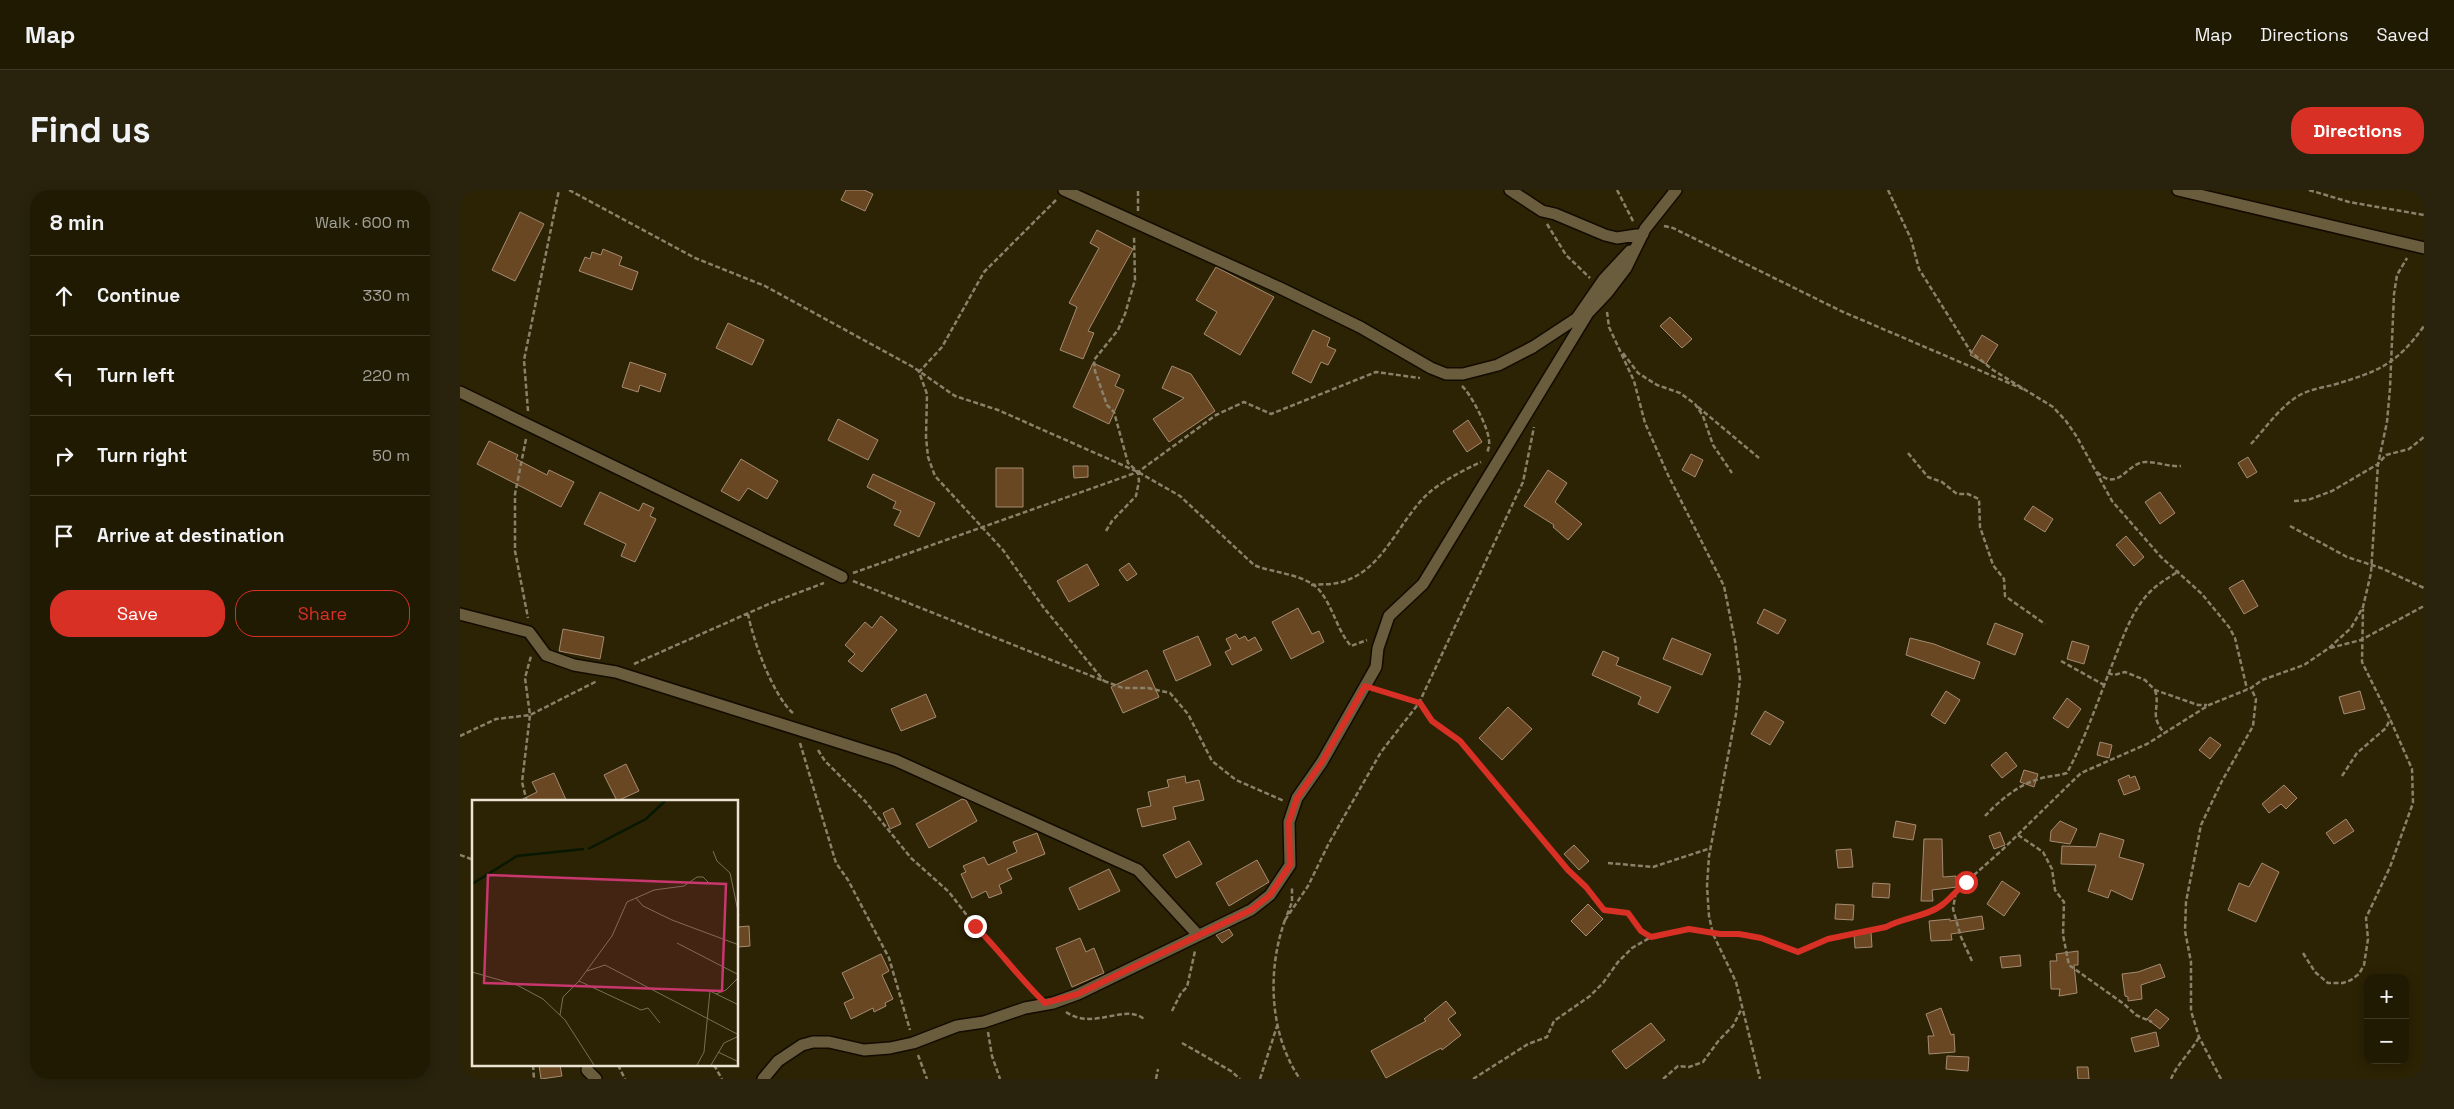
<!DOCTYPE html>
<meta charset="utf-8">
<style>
:root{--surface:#211a03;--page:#29230d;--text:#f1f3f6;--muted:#a2a19a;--line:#3e3825;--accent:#d93025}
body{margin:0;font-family:"Space Grotesk",sans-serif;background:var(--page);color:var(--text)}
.controls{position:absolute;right:15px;bottom:15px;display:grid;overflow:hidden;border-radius:10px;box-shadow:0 2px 12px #0003}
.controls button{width:45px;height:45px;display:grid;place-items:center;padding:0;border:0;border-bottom:1px solid var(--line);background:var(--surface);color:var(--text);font:25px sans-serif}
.stop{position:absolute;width:15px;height:15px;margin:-11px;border:4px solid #d93025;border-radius:50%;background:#fff}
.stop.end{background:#d93025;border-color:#fff;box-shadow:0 1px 5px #0008}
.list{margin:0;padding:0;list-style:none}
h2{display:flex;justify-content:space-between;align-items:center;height:65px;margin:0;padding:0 20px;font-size:21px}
h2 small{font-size:16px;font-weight:400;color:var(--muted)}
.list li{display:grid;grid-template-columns:32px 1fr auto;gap:15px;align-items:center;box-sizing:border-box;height:80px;padding:0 20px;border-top:1px solid var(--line)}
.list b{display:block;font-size:19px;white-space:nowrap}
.list em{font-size:16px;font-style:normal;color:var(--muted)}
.actions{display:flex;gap:10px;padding:15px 20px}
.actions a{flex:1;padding:11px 0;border:1px solid var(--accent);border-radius:20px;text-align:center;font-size:18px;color:var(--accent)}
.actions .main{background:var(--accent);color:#fff}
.icon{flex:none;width:28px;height:28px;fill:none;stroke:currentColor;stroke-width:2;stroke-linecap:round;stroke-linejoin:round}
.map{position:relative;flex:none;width:1964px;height:889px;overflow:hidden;border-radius:20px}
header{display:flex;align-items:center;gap:30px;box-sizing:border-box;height:70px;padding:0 25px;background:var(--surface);border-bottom:1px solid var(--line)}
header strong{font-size:24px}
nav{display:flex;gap:28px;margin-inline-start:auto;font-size:18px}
.intro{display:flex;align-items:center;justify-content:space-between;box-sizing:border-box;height:120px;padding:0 30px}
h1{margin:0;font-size:35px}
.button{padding:12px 22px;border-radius:20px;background:var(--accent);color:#fff;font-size:18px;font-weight:700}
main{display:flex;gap:30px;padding:0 30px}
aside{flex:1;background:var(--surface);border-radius:20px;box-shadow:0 2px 12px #0003}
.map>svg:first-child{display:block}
.building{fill:#684722;stroke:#a58c72}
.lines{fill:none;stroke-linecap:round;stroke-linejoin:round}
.street-casing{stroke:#130b00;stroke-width:14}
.path{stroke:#8a816a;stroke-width:2.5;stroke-dasharray:5 2.5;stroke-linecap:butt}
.street{stroke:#695d3e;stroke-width:11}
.route{stroke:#d93025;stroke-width:6}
.inset-river{fill:none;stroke:#081800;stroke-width:2.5}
.inset-road{fill:none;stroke:#787057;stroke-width:1}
.view{fill:#c8376d;fill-opacity:0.15;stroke:#c8376d;stroke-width:2.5}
.inset-edge{fill:none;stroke:#ebe4d3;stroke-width:2.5}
</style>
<header>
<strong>Map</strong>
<nav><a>Map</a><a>Directions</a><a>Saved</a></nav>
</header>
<div class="intro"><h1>Find us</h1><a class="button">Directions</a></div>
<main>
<aside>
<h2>8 min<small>Walk · 600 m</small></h2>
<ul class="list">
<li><svg class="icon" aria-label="ahead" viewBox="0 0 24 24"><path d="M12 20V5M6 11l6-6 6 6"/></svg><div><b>Continue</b></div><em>330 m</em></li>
<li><svg class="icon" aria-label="left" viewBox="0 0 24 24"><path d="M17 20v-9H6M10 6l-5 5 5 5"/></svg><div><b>Turn left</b></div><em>220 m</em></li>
<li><svg class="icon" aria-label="right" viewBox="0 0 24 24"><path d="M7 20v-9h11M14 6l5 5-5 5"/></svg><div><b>Turn right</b></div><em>50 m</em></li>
<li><svg class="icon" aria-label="arrive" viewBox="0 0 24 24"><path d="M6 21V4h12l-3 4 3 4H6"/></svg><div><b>Arrive at destination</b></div></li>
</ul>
<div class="actions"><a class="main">Save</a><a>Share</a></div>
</aside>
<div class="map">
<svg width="1964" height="889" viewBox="0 0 1964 889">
<rect width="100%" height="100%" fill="#2c2204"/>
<path class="building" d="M 386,0 L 404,0 L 413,4 L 405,21 L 381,10 Z
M 60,22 L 84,34 L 55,91 L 32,80 Z
M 637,40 L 673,59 L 628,141 L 634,143 L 623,169 L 600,160 L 617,117 L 609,113 L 639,58 L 630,53 Z
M 143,59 L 162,67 L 159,75 L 178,82 L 172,100 L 119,81 L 125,67 L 130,69 L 132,62 L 141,65 Z
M 756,77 L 814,107 L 780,165 L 744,144 L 757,122 L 736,110 Z
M 1210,127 L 1232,149 L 1222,158 L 1200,136 Z
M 268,133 L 304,150 L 292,175 L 256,158 Z
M 853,140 L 870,148 L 867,156 L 876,160 L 868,175 L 861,172 L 851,193 L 832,183 Z
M 1522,145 L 1538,155 L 1526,174 L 1510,165 Z
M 170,172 L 206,184 L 200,202 L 180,195 L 178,202 L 162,197 Z
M 633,173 L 660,185 L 655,196 L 664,200 L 649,234 L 613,217 Z
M 712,176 L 731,184 L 755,221 L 709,252 L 693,229 L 724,208 L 702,198 Z
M 378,229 L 418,250 L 408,270 L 368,250 Z
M 1008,230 L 1022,252 L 1007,262 L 993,241 Z
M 29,251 L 58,265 L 56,269 L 87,285 L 89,280 L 114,292 L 101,317 L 17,274 Z
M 1231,264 L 1243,270 L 1235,287 L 1222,280 Z
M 1788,267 L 1797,282 L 1787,288 L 1778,273 Z
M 281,269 L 318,291 L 307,309 L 288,298 L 279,311 L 261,301 Z
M 613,276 L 628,276 L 628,287 L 614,288 Z
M 536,278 L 563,278 L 563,317 L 536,317 Z
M 1088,280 L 1107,293 L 1095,312 L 1122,334 L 1108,350 L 1093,337 L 1094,335 L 1064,316 Z
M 413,284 L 475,313 L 459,347 L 434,335 L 441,321 L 433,318 L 436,312 L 407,297 Z
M 140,302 L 179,321 L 183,313 L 194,318 L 190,326 L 196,329 L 175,372 L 161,366 L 166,354 L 124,334 Z
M 1700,302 L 1715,323 L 1700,334 L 1685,312 Z
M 1573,316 L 1593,329 L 1585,342 L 1564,329 Z
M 1666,346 L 1684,367 L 1674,376 L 1656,355 Z
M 669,373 L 677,384 L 667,391 L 659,380 Z
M 627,374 L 639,395 L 609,412 L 597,391 Z
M 1783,390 L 1798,416 L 1784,424 L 1769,398 Z
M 838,418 L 852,444 L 859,441 L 864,452 L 831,469 L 812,432 Z
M 1304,419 L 1326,430 L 1318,444 L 1297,433 Z
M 421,426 L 437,440 L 402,482 L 388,471 L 395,464 L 385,455 L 405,432 L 412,438 Z
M 1535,433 L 1563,444 L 1555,465 L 1527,454 Z
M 103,439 L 144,447 L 140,469 L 99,461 Z
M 776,444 L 779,449 L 785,446 L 788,451 L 795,447 L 802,460 L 772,475 L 765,462 L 771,459 L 766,449 Z
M 738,446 L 751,475 L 716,491 L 703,461 Z
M 1212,448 L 1251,464 L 1242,485 L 1203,469 Z
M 1450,448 L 1474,454 L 1520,472 L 1514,489 L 1446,465 Z
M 1612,451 L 1629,456 L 1624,474 L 1607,469 Z
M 1143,461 L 1159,468 L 1156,475 L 1211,497 L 1198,523 L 1178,514 L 1181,507 L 1132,485 Z
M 687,480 L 699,507 L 663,523 L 651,497 Z
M 1486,501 L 1500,510 L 1485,534 L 1471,525 Z
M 1900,501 L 1905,519 L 1884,524 L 1879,507 Z
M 466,504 L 476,527 L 441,541 L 431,519 Z
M 1607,508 L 1621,519 L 1608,538 L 1593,528 Z
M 1048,517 L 1072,539 L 1042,570 L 1019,548 Z
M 1305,521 L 1324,532 L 1310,555 L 1291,544 Z
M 1750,547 L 1761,555 L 1750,569 L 1739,560 Z
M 1640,552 L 1652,555 L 1649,568 L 1637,565 Z
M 1546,562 L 1557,576 L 1542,588 L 1531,575 Z
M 166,574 L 179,601 L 157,611 L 144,585 Z
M 1564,580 L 1578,584 L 1574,597 L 1560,592 Z
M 94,583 L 107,612 L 57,612 L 77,602 L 72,592 Z
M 1669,585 L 1670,588 L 1675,586 L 1680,599 L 1664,605 L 1658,590 Z
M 725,586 L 726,593 L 739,590 L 744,610 L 713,617 L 716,629 L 682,637 L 677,619 L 691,616 L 688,602 L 709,597 L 707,590 Z
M 1824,595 L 1837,608 L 1826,619 L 1821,614 L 1809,623 L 1802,614 Z
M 502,609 L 506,610 L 517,631 L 469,658 L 456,634 Z
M 433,618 L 441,634 L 430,639 L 423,623 Z
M 1886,629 L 1894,641 L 1874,654 L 1866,643 Z
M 1436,631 L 1456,635 L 1453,650 L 1433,647 Z
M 1600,631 L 1617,639 L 1610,654 L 1590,651 L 1591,641 Z
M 1540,642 L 1545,655 L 1534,659 L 1529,646 Z
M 577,643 L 585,664 L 547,679 L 552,689 L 539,695 L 542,703 L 529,708 L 526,701 L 512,708 L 501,684 L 506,682 L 503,676 L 524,667 L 528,675 L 557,662 L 553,652 Z
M 1640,643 L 1664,650 L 1659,667 L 1684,674 L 1672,710 L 1651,700 L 1648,708 L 1628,701 L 1636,675 L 1601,674 L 1602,656 L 1636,657 Z
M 1464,649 L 1482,649 L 1483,687 L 1496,686 L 1497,697 L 1472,700 L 1473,711 L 1461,711 Z
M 729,651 L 742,674 L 716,688 L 703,665 Z
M 1114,655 L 1129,671 L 1119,680 L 1104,664 Z
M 1391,659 L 1393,677 L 1378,678 L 1376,660 Z
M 797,670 L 809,692 L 769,716 L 756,693 Z
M 1802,673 L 1819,682 L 1796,732 L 1768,720 L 1779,693 L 1789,697 Z
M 649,679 L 660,701 L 619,720 L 609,698 Z
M 1542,691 L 1560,703 L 1544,726 L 1527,714 Z
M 1413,693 L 1430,694 L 1429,708 L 1412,707 Z
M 1128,714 L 1143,729 L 1126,746 L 1111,731 Z
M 1376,714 L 1394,715 L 1393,730 L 1375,729 Z
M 1522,726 L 1524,739 L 1491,744 L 1492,750 L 1471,751 L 1469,731 L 1490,729 L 1490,731 Z
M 289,736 L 290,756 L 278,757 L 278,737 Z
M 769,739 L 773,745 L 762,753 L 756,745 Z
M 1411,742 L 1412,757 L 1395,758 L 1394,744 Z
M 620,748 L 626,762 L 634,758 L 644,783 L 612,797 L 596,758 Z
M 1618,761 L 1618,775 L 1614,775 L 1617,803 L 1599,806 L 1600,799 L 1591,799 L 1590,771 L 1597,771 L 1596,764 Z
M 421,764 L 429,781 L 422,785 L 433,809 L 425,813 L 426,816 L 414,822 L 413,818 L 391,829 L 384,813 L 394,808 L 382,783 Z
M 1560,765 L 1561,776 L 1542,778 L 1540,767 Z
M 1700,774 L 1705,787 L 1681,795 L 1682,809 L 1668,811 L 1668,807 L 1665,806 L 1662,784 L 1678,782 Z
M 986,811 L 996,823 L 988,829 L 1001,845 L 982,860 L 981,858 L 926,888 L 911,861 L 966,831 L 964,829 Z
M 1481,818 L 1491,845 L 1494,844 L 1495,862 L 1469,864 L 1468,846 L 1474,846 L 1466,824 Z
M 1696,819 L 1709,829 L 1700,839 L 1687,829 Z
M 1191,833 L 1205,850 L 1166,879 L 1152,861 Z
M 1696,842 L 1699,856 L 1675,862 L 1671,848 Z
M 1487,866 L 1509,867 L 1508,881 L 1486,879 Z
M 79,875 L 100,875 L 102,886 L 81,889 Z
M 1617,877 L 1628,877 L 1629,889 L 1618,889 Z"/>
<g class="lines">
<g class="street-casing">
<path id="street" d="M 604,0 L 820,98 L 900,137 L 971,178 L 986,184 L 1003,184 L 1038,175 L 1073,157 L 1117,128 L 1144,89 L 1170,61
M 1050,0 L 1082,21 L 1095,24 L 1145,45 L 1157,48 L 1183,44
M 1718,0 L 1964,58
M 0,202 L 382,387
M 0,424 L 69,442 L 86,465 L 114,475 L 156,482 L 435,570 L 678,680 L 738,745
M 127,880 L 136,889
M 303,889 L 318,871 L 342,855 L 353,852 L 369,852 L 404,860 L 430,858 L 453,853 L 497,836 L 524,832 L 565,818 L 593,813 L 618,804 L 791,720 L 810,705 L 830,675 L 829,632 L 837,608 L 862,572 L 916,477 L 918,458 L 929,426 L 963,394 L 1128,123 L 1147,103 L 1166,78 L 1185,39 L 1216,0"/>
</g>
<path class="path" d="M 109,0 L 235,68 L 305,96 L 453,177 L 495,206 L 538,220 L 678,282 L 720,306 L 794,375 C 812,383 847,384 860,401 C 873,417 877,440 891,456 L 907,450
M 1157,0 L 1174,33
M 1428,0 L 1451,49 L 1459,79 L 1511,162 L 1533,180 L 1593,217 L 1606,231 L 1617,247 L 1652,311 L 1701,367 L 1742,404 L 1769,437 L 1775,448 L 1787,499
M 1849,0 L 1889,12 L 1964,25
M 596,10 L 524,82 L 482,157 L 459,182 L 467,204 L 466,247 L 468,267 L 475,286 L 543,360 L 584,418 L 644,491
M 678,21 L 678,0
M 1087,34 L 1106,65 L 1130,88
M 1204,36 L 1213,38 L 1381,121 L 1563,199
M 1147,122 L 1149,137 L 1174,191 L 1185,233 L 1208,285 L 1264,396 L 1275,451 L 1280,489 L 1276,524 L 1249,666 L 1247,696 L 1249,726 L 1253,744 L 1276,792 L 1300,889
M 1163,163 L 1178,183 L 1197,195 L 1220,203 L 1235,214 L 1243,226 L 1253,255 L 1272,283
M 1002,196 C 1011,204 1029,239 1029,251 C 1030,255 1028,260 1027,263
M 1238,217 L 1299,268
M 68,221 L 64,170 L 99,0
M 66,249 L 55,304 L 55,361 L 68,428
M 1791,254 C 1806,238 1823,212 1844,203 C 1853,199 1864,197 1873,195 C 1919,181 1936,175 1964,136
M 1448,263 L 1468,287 L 1482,292 L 1497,304 L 1508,304 L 1519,309 L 1520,337 L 1533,375 L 1544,389 L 1545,406 L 1585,434
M 1637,282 C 1659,303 1666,273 1685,272 C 1698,272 1709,277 1721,276
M 1834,311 L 1848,310 L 1872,301 L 1918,274 L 1926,265 L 1949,259 L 1964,247
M 1830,336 L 1887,367 L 1921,378 L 1964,398
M 646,341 L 652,331 L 676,306 L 679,291 L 678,282 L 668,273 L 654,222 L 647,215 L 635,181 L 634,170 L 658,140 L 665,124 L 675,90 L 674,46
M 393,383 L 678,282 L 756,225 L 784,212 L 811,224 L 916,182 L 960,188
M 393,391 L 644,491 L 663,498 L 688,498 L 710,503 L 728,524 L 752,571 L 776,590 L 824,611
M 851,395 C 862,394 874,395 885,391 C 926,377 940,327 971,301 C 986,289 1004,280 1021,272
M 288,424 C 293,450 313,506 333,523
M 1870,458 L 1901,450 L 1964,416
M 1601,471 L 1644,495
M 174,474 L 311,413 L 364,393
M 1648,483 L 1654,485 L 1665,482 L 1685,490 L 1695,500 L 1738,515 L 1747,515
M 916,500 L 959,513 L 972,531 L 1000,551 L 1108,680 L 1126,697 L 1144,720 L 1167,723 L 1181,741 L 1191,747
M 1695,500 C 1701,519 1688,524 1705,544
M 0,546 L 36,529 L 70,525 L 137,491
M 340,553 L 376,673 L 388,690 L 429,768 L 450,840
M 358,560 L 365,571 L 405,611 L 451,668 L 489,702 L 515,736 L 574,803
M 1882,586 L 1897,563 L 1926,538 L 1930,529
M 67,612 L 62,592 L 70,525 L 65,488 L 71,466
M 1525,626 C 1538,612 1558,595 1576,590 C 1586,586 1597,586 1607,583 C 1627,545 1640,504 1656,465 C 1664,444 1673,420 1688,404 C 1697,394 1708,388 1719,381
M 1558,645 L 1583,662 L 1592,679 L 1595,700 L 1604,712 L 1603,745 L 1609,775 L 1664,814 L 1676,825 L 1692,832
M 0,665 L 14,670
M 1148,673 L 1193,677 L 1251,658
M 827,725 L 832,712 L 832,696
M 825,730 L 848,696 L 869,653 L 921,562 L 959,513 L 1063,292 L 1074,237
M 825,730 C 807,780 809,844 840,889
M 1843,763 L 1855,782 L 1868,793 L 1883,793 L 1891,790 L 1899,784 L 1904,775 L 1908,749 L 1906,728 L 1930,677 L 1953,613 L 1952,579 L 1930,529 L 1902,472 L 1903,419
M 1512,771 L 1501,747 L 1493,719 L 1496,701 L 1541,661 L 1621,583 L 1687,554 L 1749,515 L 1791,498 L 1802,490 L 1844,475 L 1869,458 L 1891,438 L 1903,417 L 1911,383 L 1918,274 L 1927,232 L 1930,198 L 1934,104 L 1937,85 L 1947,68
M 712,821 L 721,803 L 727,797 L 735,761
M 606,822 C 634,841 664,813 684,829
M 528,842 L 532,866 L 540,889
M 722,853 L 771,881 L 780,889
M 458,865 L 467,889
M 73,875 L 74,889
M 158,875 L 165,889
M 254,875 L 262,889
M 696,889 L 698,879
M 800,889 L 817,836
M 1013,889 L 1068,854 L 1087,847 L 1094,831 L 1130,806 L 1143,793 L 1158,772 L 1172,758 L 1191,747 L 1229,739 L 1260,744 L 1279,744 L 1301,748 L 1339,762 L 1369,749 L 1427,737 C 1433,733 1438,732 1446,730 C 1465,725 1481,716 1495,702
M 1203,889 L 1218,876 L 1229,877 L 1243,872 L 1259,850 L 1273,836 L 1281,820
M 1711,889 C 1717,874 1731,862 1739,847
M 1761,889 L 1739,847 L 1731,821 L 1731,772 L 1725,741 L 1726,712 L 1741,635 L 1762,591 L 1793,536 L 1796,509 L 1791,498"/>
<use href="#street" class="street"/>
</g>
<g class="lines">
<path class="route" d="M 515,736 C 540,761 560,789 585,813 L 618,804 L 791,720 L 810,705 L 830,675 L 829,632 L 837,608 L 862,572 L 905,496 L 960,513 L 972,531 L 1000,551 L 1108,680 L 1126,697 L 1144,720 L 1168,723 L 1181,741 L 1191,747 L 1229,739 L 1260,744 L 1279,744 L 1301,748 L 1338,762 L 1368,749 L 1426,737 C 1444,727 1466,727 1482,715 C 1491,708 1498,699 1506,692"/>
</g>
<g transform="translate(12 610)">
<rect width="266" height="266" fill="#2c2204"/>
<path class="inset-river" d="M 116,49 L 174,19 L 193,1M 0,84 L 45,56 L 112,49"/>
<path class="inset-road" d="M 241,51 L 245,61 L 258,73 L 267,116M 164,98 L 171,106 L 200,120 L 267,145M 205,143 L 267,175M 115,171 L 133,165 L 267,235M 0,172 L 45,185 L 71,199 L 93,220 L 122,265M 107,181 L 169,210 L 176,208 L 188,223M 244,194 L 254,190 L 267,177M 88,215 L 91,197 L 107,181 L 140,136 L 155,102 L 182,90 L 212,86 L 225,77 L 231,77 L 238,84M 246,252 L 267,262M 225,265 L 232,252 L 238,191 L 267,205M 239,265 L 252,243 L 267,236"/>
<path class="view" d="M 16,75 L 254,84 L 250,191 L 12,183 Z"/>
<rect width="266" height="266" class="inset-edge"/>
</g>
</svg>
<div class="controls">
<button>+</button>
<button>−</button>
</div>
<div class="stop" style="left:1506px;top:692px"></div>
<div class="stop end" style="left:515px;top:736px"></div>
</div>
</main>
